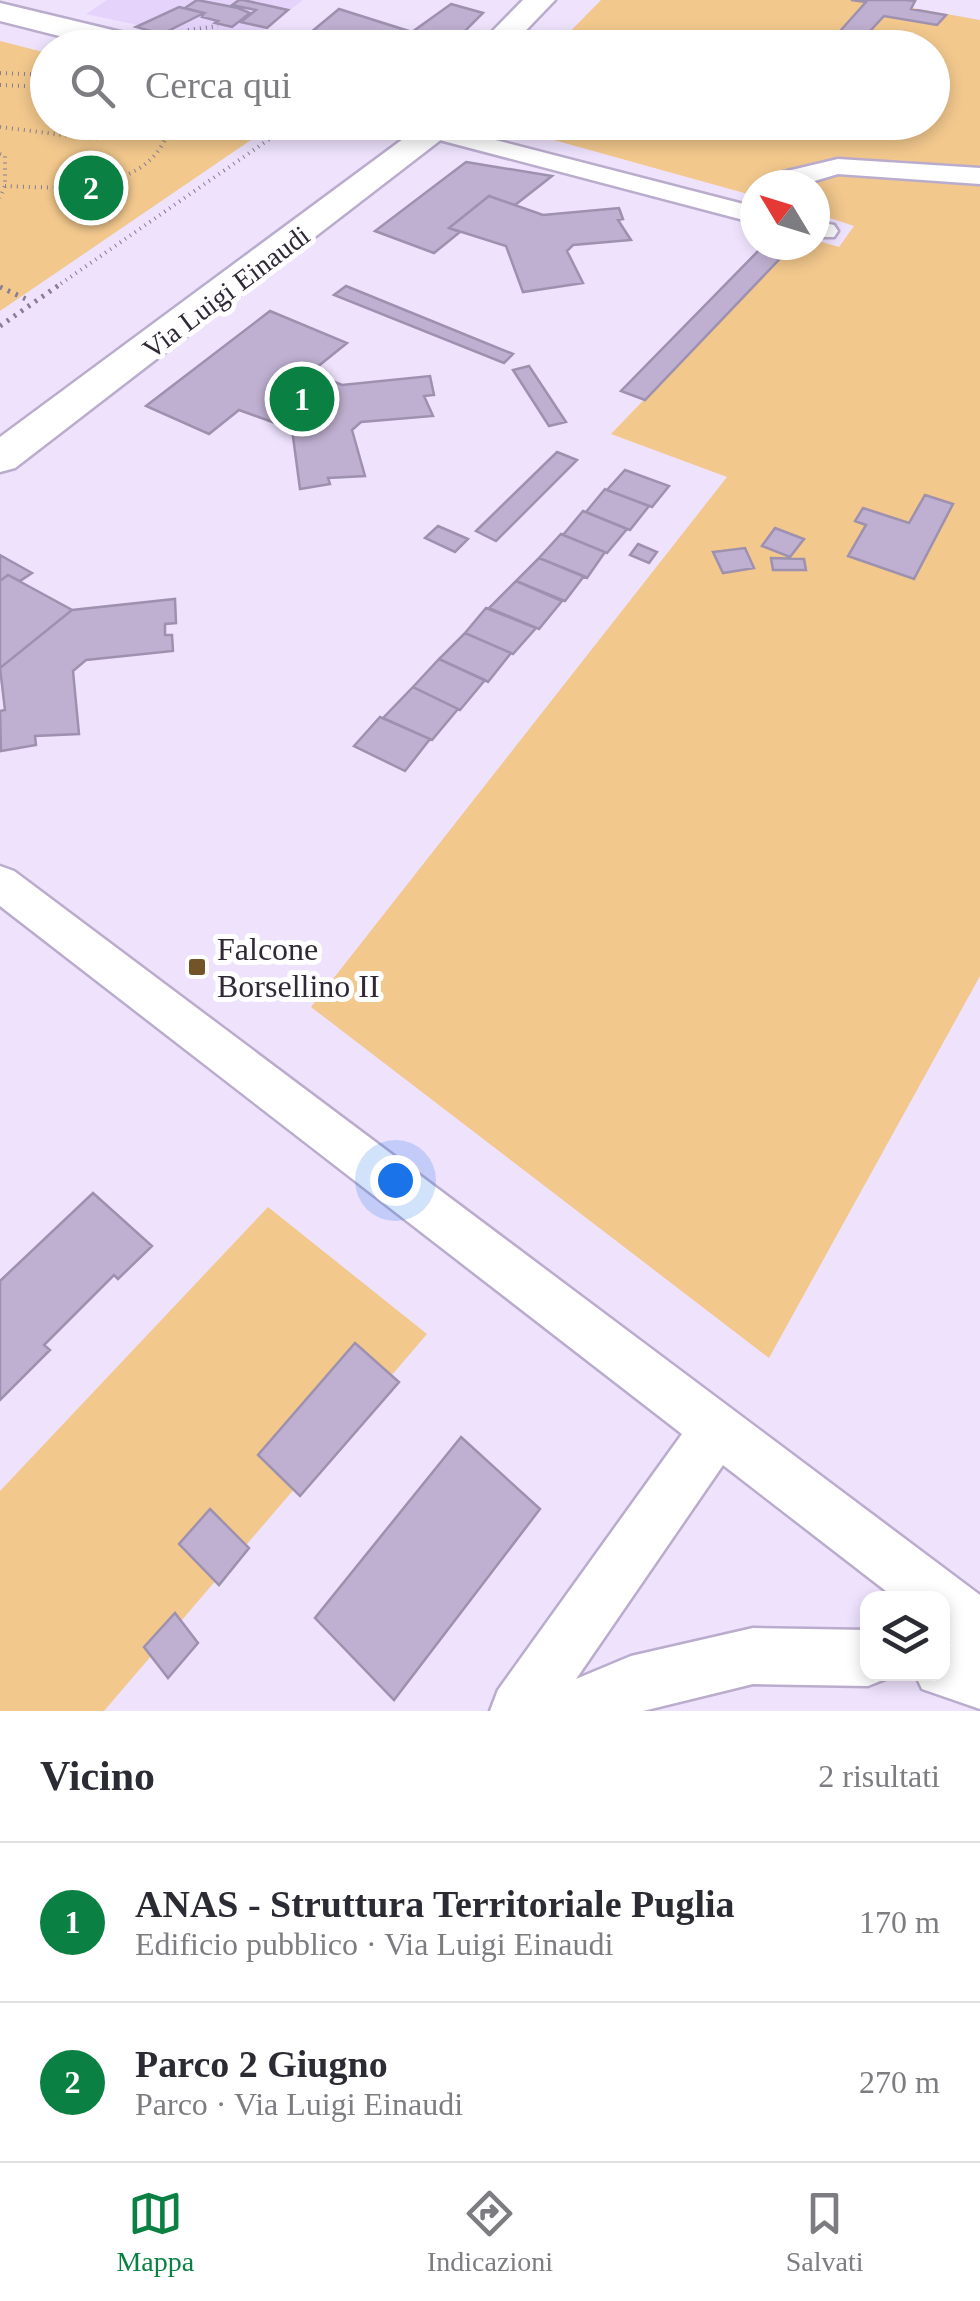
<!DOCTYPE html>
<html lang="it">
<meta charset="utf-8">
<style>
:root{--surface:#fff;--page:#f7f7f7;--text:#2b2b33;--muted:#7c7c81;--line:#e1e1e2;--accent:#0b8043}
body{margin:0;font-family:Georgia,serif;background:var(--page);color:var(--text)}
.controls{position:absolute;right:30px;bottom:30px;display:grid;overflow:hidden;border-radius:20px;box-shadow:0 5px 15px #0003}
.controls button{width:90px;height:90px;display:grid;place-items:center;padding:0;border:0;border-bottom:2px solid var(--line);background:var(--surface);color:var(--text);font:50px sans-serif}
.compass{position:absolute;left:740px;top:170px;width:90px;height:90px;border-radius:50%;background:var(--surface);box-shadow:0 5px 15px #0003;rotate:308deg}
.you{position:absolute;left:395px;top:1180px;width:35px;height:35px;margin:-25px;border:8px solid #fff;border-radius:50%;background:#1a73e8;box-shadow:0 0 0 15px #1a73e833}
.badge{display:grid;place-items:center;width:65px;height:65px;border-radius:50%;background:var(--accent);color:#fff;font-size:32px;font-weight:700}
.pin{position:absolute;translate:-50% -50%;border:5px solid #fff;box-shadow:0 2px 10px #0006}
.list{margin:0;padding:0;list-style:none}
h2{display:flex;justify-content:space-between;align-items:center;height:130px;margin:0;padding:0 40px;font-size:42px}
h2 small{font-size:32px;font-weight:400;color:var(--muted)}
.list li{display:grid;grid-template-columns:65px 1fr auto;gap:30px;align-items:center;box-sizing:border-box;height:160px;padding:0 40px;border-top:2px solid var(--line)}
.list b{display:block;font-size:38px;white-space:nowrap}
.list p{margin:0;font-size:32px;white-space:nowrap;color:var(--muted)}
.list em{font-size:32px;font-style:normal;color:var(--muted)}
.icon{flex:none;width:55px;height:55px;fill:none;stroke:currentColor;stroke-width:2;stroke-linecap:round;stroke-linejoin:round}
.map{position:relative;flex:none;width:980px;height:1711px;overflow:hidden}
.search{position:absolute;background:var(--surface);box-shadow:0 5px 15px #0003;left:30px;right:30px;top:30px;height:110px;display:flex;align-items:center;gap:25px;box-sizing:border-box;padding:0 35px;border-radius:55px;color:var(--muted);font-size:38px}
.sheet{height:450px;background:var(--surface)}
nav{display:flex;justify-content:space-around;align-items:center;box-sizing:border-box;height:140px;border-top:2px solid var(--line);background:var(--surface);font-size:28px;color:var(--muted)}
nav a{display:grid;justify-items:center;gap:5px}
nav .on{color:var(--accent)}
.map>svg:first-child{display:block}
.built{fill:#e5d3fc}
.green{fill:#f2c88d}
.building{fill:#bfb0d1;stroke:#9e90af;stroke-width:2.5}
.lines{fill:none;stroke-linecap:round;stroke-linejoin:round}
.street-casing{stroke:#baaccd;stroke-width:5}
.secondary-casing{stroke:#baaccd;stroke-width:5}
.path-far1{stroke:#867e91;stroke-width:4;stroke-dasharray:1 5;stroke-linecap:butt}
.path{stroke:#867e91;stroke-width:5;stroke-dasharray:2.5 6;stroke-linecap:butt}
.street{fill:#fff;fill-rule:evenodd}
.secondary{fill:#fff;fill-rule:evenodd}
.poi-dot{fill:#725428;stroke:#fff;stroke-width:4}
.labels{text-anchor:middle;dominant-baseline:central;stroke-width:10;stroke-linejoin:round;paint-order:stroke}
.far-street-label{font-size:28px;fill:#2f2936;stroke:#fff}
.poi-label{font-size:32px;fill:#2f2936;stroke:#fff;text-anchor:start}
</style>
<div class="map">
<svg width="980" height="1711" viewBox="0 0 980 1711">
<rect width="100%" height="100%" fill="#eee2fd"/>
<path class="built" d="M 107,0 L 303,0 L 241,47 L 86,14 Z"/>
<path class="green" d="M 601,0 L 868,0 L 980,20 L 980,976 L 769,1358 L 311,1007 L 727,477 L 611,434 L 793,245 L 815,245 L 815,240 L 839,247 L 854,226 L 815,213 L 815,185 L 755,185 L 755,196 L 493,123 L 932,122 L 932,48 L 555,47 Z
M 0,41 L 47,53 L 48,122 L 276,123 L 0,311 Z
M 268,1207 L 427,1334 L 104,1711 L 0,1711 L 0,1491 Z"/>
<path class="building" d="M 197,0 L 238,8 L 250,13 L 232,27 L 215,23 L 218,21 L 202,17 L 204,13 L 185,8 Z
M 239,0 L 243,0 L 288,10 L 267,28 L 241,22 L 256,10 L 232,5 Z
M 851,0 L 906,0 L 915,1 L 911,9 L 946,15 L 937,25 L 884,16 L 857,45 L 833,39 L 866,2 Z
M 451,4 L 483,13 L 448,48 L 394,48 L 357,35 L 343,48 L 292,48 L 339,9 L 412,32 Z
M 179,7 L 204,13 L 162,34 L 136,27 Z
M 466,162 L 552,176 L 515,205 L 489,196 L 449,228 L 460,232 L 434,253 L 375,231 Z
M 489,196 L 543,215 L 619,208 L 623,219 L 618,220 L 631,240 L 573,245 L 567,251 L 583,283 L 523,292 L 506,246 L 449,228 Z
M 764,245 L 793,245 L 645,400 L 621,391 Z
M 346,286 L 513,354 L 504,363 L 334,295 Z
M 270,311 L 347,343 L 311,372 L 342,385 L 430,376 L 434,395 L 424,396 L 433,416 L 361,422 L 352,430 L 365,476 L 328,478 L 330,484 L 300,489 L 292,429 L 239,410 L 209,434 L 146,406 Z
M 529,366 L 566,422 L 549,426 L 513,370 Z
M 557,452 L 577,460 L 496,541 L 476,531 Z
M 625,470 L 669,486 L 652,507 L 607,490 Z
M 605,489 L 607,490 L 649,506 L 630,530 L 586,512 Z
M 925,495 L 953,504 L 914,579 L 848,556 L 866,525 L 855,521 L 863,508 L 909,523 Z
M 583,511 L 627,529 L 607,553 L 563,535 Z
M 438,526 L 468,539 L 455,552 L 425,538 Z
M 775,528 L 804,539 L 790,557 L 762,546 Z
M 561,534 L 605,552 L 587,578 L 539,558 Z
M 638,544 L 657,552 L 649,563 L 630,555 Z
M 745,548 L 754,568 L 723,573 L 713,552 Z
M 0,555 L 32,573 L 20,581 L 8,575 L 0,581 Z
M 539,558 L 584,576 L 565,601 L 516,581 Z
M 771,558 L 804,559 L 806,570 L 773,570 Z
M 8,575 L 72,610 L 0,668 L 0,581 Z
M 516,581 L 562,601 L 539,629 L 489,608 Z
M 175,599 L 176,623 L 165,624 L 165,635 L 172,635 L 173,651 L 86,660 L 73,671 L 79,734 L 35,736 L 36,745 L 1,751 L 0,711 L 5,710 L 0,668 L 72,610 Z
M 486,608 L 536,628 L 513,654 L 465,633 Z
M 465,633 L 511,653 L 488,682 L 439,659 Z
M 439,659 L 485,680 L 460,710 L 413,687 Z
M 413,687 L 458,709 L 432,740 L 383,718 Z
M 380,717 L 430,739 L 405,771 L 354,746 Z
M 93,1193 L 152,1246 L 118,1279 L 114,1275 L 44,1345 L 50,1350 L 0,1400 L 0,1281 Z
M 355,1343 L 399,1382 L 300,1496 L 258,1455 Z
M 461,1437 L 540,1509 L 394,1700 L 315,1618 Z
M 210,1509 L 249,1548 L 219,1585 L 179,1544 Z
M 175,1613 L 198,1643 L 168,1678 L 144,1647 Z"/>
<g class="lines">
<g class="street-casing">
<path id="street" d="M 437,125 L 755,207 L 755,223 L 428,137 L 425,132 L 428,127 Z
M 838,159 L 980,168 L 980,184 L 838,174 L 801,185 L 775,185 L 783,172 Z
M 815,221 L 834,225 L 838,231 L 834,237 L 815,237 Z
M 0,866 L 14,871 L 980,1595 L 980,1709 L 922,1689 L 915,1674 L 942,1674 L 942,1641 L 951,1643 L 942,1636 L 942,1598 L 895,1598 L 723,1465 L 576,1679 L 631,1656 L 753,1628 L 868,1630 L 868,1674 L 890,1674 L 888,1678 L 868,1686 L 753,1684 L 643,1711 L 490,1711 L 498,1690 L 682,1434 L 0,906 Z"/>
</g>
<g class="secondary-casing">
<path id="secondary" d="M 523,0 L 555,0 L 509,48 L 476,48 Z
M 0,3 L 158,41 L 162,48 L 107,48 L 0,21 Z
M 426,122 L 464,122 L 15,468 L 0,472 L 0,437 Z"/>
</g>
<path class="path-far1" d="M 188,30 L 218,26
M 0,73 L 48,75
M 0,85 L 48,87
M 0,127 L 95,139 L 124,122
M 0,154 L 5,156 L 5,186 L 0,198
M 5,186 C 51,188 120,193 154,156 C 163,146 168,133 174,122
M 56,287 L 294,122"/>
<path class="path" d="M 0,287 L 26,299
M 0,326 L 59,285"/>
<use href="#street" class="street"/>
<use href="#secondary" class="secondary"/>
</g>
<rect class="poi-dot" x="187" y="957" width="20" height="20" rx="5"/>
<g class="labels">
<g class="far-street-label">
<text transform="translate(226 292) rotate(-37)">Via Luigi Einaudi</text>
</g>
<g class="poi-label">
<text x="217" y="949">Falcone<tspan x="217" dy="37">Borsellino II</tspan></text>
</g>
</g>
</svg>
<div class="controls">
<button><svg class="icon" aria-label="layers" viewBox="0 0 24 24"><path d="M12 4l9 5-9 5-9-5zM3 14l9 5 9-5"/></svg></button>
</div>
<svg class="compass" viewBox="-18 -18 36 36"><path d="M0-13l5 13h-10z" fill="#e53935"/><path d="M0 13l5-13h-10z" fill="#7c7c81"/></svg>
<div class="you"></div>
<div class="pin badge" style="left:302px;top:399px">1</div>
<div class="pin badge" style="left:91px;top:188px">2</div>
<div class="search"><svg class="icon" aria-label="search" viewBox="0 0 24 24"><circle cx="10" cy="10" r="6"/><path d="M15 15l6 6"/></svg>Cerca qui</div>
</div>
<section class="sheet">
<h2>Vicino<small>2 risultati</small></h2>
<ul class="list">
<li><span class="badge">1</span><div><b>ANAS - Struttura Territoriale Puglia</b><p>Edificio pubblico · Via Luigi Einaudi</p></div><em>170 m</em></li>
<li><span class="badge">2</span><div><b>Parco 2 Giugno</b><p>Parco · Via Luigi Einaudi</p></div><em>270 m</em></li>
</ul>
</section>
<nav>
<a class="on"><svg class="icon" aria-label="map" viewBox="0 0 24 24"><path d="M3 6l6-2 6 2 6-2v14l-6 2-6-2-6 2zM9 4v14M15 6v14"/></svg>Mappa</a>
<a><svg class="icon" aria-label="directions" viewBox="0 0 24 24"><path d="M12 3l9 9-9 9-9-9zM9 14v-3h6M13 9l2 2-2 2"/></svg>Indicazioni</a>
<a><svg class="icon" aria-label="saved" viewBox="0 0 24 24"><path d="M7 4h10v16l-5-4-5 4z"/></svg>Salvati</a>
</nav>
